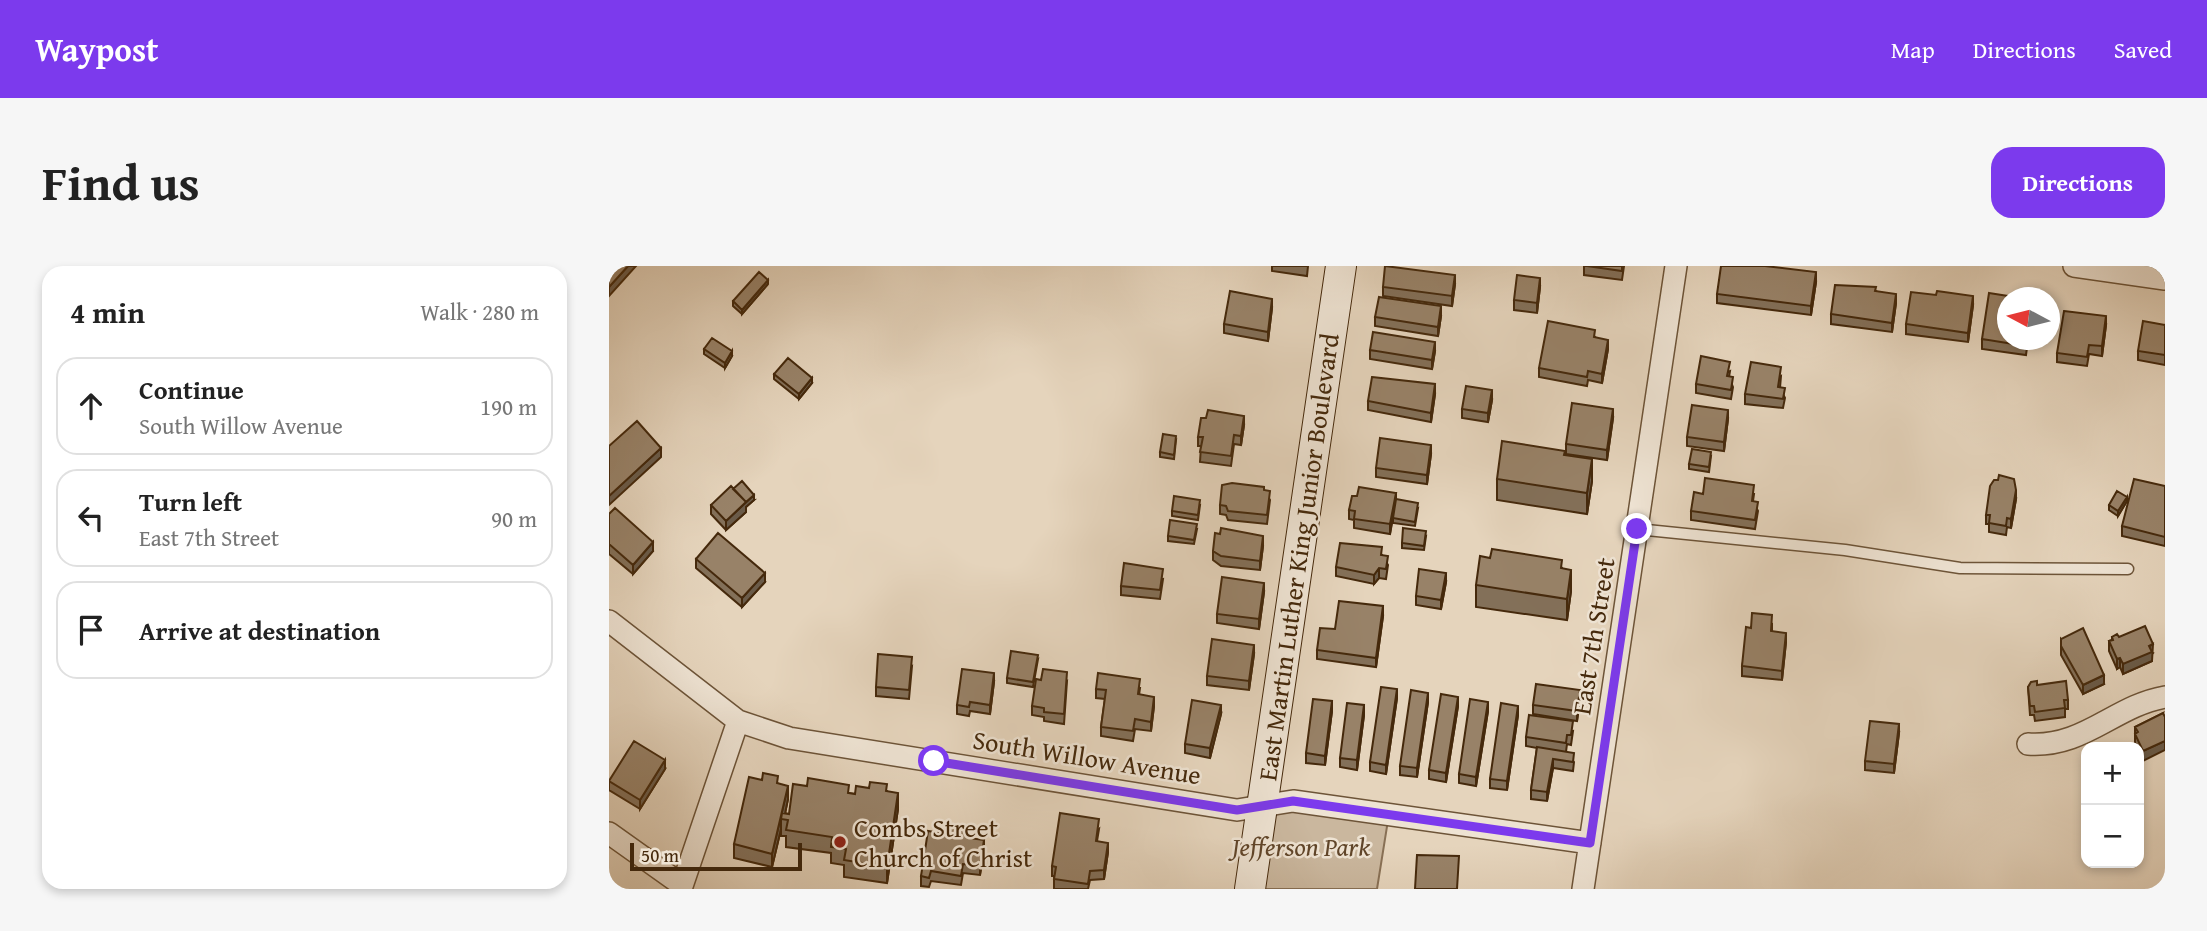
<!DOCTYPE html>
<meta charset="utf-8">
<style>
:root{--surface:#fff;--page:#f6f6f6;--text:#222;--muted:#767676;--line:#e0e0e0;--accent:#7c3aed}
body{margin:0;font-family:"Gentium Book Plus",serif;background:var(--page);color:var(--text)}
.controls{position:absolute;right:21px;bottom:21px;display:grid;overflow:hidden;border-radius:14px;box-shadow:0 4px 10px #0003}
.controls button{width:63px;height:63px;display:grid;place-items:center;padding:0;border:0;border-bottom:2px solid var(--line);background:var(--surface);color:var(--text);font:35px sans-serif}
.compass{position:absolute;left:1388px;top:21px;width:63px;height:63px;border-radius:50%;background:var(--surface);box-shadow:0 4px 10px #0003;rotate:277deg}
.scale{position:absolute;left:21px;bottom:18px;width:172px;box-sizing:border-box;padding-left:7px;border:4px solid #45290c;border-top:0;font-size:19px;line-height:24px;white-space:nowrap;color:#45290c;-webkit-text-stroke:5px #eee3d3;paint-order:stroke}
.stop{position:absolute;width:21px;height:21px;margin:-16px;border:5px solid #7c3aed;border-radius:50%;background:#fff}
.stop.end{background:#7c3aed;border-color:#fff;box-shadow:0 2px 7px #0008}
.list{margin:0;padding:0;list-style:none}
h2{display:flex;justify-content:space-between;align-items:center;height:91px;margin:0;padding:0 28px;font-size:30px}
h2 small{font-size:23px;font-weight:400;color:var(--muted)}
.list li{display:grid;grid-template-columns:46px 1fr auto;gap:21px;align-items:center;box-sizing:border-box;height:98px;margin:0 14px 14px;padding:0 14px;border:2px solid var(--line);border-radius:21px}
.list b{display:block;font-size:26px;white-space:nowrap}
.list p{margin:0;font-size:23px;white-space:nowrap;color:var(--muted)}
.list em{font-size:23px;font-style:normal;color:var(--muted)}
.icon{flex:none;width:38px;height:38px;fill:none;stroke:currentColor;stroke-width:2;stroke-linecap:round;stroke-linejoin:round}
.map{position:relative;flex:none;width:1556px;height:623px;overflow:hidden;border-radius:21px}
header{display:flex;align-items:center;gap:42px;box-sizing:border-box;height:98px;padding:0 35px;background:var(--accent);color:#fff}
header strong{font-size:33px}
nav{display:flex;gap:38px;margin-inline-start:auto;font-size:24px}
.intro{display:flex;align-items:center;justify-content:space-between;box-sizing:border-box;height:168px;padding:0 42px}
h1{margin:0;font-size:49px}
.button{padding:18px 32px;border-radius:21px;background:var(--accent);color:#fff;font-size:24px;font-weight:700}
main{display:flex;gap:42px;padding:0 42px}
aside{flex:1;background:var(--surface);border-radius:21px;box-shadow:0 4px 10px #0003}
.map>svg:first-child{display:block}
.green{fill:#cab79e;stroke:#887055;stroke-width:2}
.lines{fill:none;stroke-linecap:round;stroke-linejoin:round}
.service-casing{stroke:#6d5438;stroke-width:13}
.minor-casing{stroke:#6d5438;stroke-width:24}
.secondary-casing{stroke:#45290c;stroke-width:32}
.service{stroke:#eee3d3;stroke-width:10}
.minor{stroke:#eee3d3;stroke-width:21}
.secondary{stroke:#eee3d3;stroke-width:30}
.wall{fill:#837059;stroke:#45290c;stroke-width:2}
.shaded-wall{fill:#6a5b49;stroke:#45290c;stroke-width:2}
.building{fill:#988268;stroke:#45290c;stroke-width:2}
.route{stroke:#7c3aed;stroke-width:9}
.poi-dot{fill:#8f2418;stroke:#eee3d3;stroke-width:2.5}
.labels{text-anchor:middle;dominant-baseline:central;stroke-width:5;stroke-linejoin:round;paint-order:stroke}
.street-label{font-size:26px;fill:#45290c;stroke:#eee3d3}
.poi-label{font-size:26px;fill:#45290c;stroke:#eee3d3;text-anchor:start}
.park-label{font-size:26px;font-style:italic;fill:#604529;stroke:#eee3d3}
</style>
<header>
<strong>Waypost</strong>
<nav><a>Map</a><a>Directions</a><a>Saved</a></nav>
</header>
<div class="intro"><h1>Find us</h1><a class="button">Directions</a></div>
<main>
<aside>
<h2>4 min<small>Walk · 280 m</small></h2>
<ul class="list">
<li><svg class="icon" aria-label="ahead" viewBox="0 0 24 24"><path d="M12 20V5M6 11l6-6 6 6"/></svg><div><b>Continue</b><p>South Willow Avenue</p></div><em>190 m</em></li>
<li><svg class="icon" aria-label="left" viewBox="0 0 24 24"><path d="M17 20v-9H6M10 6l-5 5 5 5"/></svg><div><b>Turn left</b><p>East 7th Street</p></div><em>90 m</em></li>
<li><svg class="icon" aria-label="arrive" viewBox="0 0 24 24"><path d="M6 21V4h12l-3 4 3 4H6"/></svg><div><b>Arrive at destination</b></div></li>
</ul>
</aside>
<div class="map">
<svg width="1556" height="623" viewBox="0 0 1556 623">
<rect width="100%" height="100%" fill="#e5d4bc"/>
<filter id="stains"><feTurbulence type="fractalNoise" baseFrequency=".00286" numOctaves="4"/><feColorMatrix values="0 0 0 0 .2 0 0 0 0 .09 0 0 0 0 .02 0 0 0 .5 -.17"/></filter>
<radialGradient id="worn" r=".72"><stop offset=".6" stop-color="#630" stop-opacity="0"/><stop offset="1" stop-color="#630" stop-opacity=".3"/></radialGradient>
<path class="green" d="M 653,540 L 780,548 L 768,623 L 641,623 Z"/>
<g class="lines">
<g class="service-casing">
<path id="service" d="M 1028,263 L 1236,284 L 1351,302 L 1519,303"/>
</g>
<g class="minor-casing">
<path id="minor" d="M 1465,0 L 1556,13
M 0,355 L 129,455 L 180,472 L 628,544 L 684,535 L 981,577
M 1419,478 C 1475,482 1505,440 1556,431
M 0,567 L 73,619
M 72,623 L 129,455
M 974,623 L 1067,0"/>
</g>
<g class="secondary-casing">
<path id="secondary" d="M 641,623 L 732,0"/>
</g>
<use href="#service" class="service"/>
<use href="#minor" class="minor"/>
<use href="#secondary" class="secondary"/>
</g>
<path class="wall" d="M 663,0 L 699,0 L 698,10 L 663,5 Z
M 975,0 L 1015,0 L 1013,14 L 975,9 Z
M 1207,16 L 1202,49 L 1108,37 L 1108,28 Z
M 159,18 L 133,48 L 124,40 L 124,35 Z
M 846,18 L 843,40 L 774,30 L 774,21 Z
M 931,21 L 928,47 L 905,44 L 905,34 Z
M 1267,25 L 1287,37 L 1283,66 L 1222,58 L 1222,48 Z
M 1364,39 L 1359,76 L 1297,68 L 1297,58 Z
M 663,42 L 659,75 L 615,67 L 615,58 Z
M 832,50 L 829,70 L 766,60 L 766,51 Z
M 1497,59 L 1493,90 L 1480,88 L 1478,100 L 1448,96 L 1448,87 Z
M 1556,59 L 1556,99 L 1529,94 L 1529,85 Z
M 986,71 L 999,83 L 993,117 L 979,114 L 978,120 L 930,111 L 930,102 Z
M 1373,73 L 1419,74 L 1417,89 L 1373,83 Z
M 95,83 L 123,90 L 116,102 L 95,88 Z
M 761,84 L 826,85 L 823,103 L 761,93 Z
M 1121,105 L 1120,111 L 1124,121 L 1122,133 L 1087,127 L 1087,118 Z
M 165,108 L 203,117 L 190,133 L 165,113 Z
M 1172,110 L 1171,122 L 1176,132 L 1174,142 L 1136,138 L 1136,128 Z
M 826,128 L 822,156 L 759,144 L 759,135 Z
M 883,134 L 879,156 L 853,152 L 853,143 Z
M 1004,152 L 998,194 L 957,188 L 957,178 Z
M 1119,153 L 1115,185 L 1078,180 L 1078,171 Z
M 635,159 L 632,179 L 625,178 L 622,200 L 591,196 L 592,180 L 589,180 L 589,171 Z
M 567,174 L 565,193 L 551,191 L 551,186 Z
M 822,188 L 818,218 L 767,211 L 767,202 Z
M 956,189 L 983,215 L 978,248 L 888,234 L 888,213 Z
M 1102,190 L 1100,206 L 1080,203 L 1080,198 Z
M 1556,220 L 1556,280 L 1513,270 L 1513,260 Z
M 655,224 L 661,234 L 658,258 L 619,254 L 617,249 L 611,248 L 611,239 Z
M 787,227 L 781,268 L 745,262 L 745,254 L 740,253 L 740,244 L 748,230 Z
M 1094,228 L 1145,228 L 1144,235 L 1149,245 L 1146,263 L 1082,254 L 1082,245 Z
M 1407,233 L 1402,262 L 1398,261 L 1397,269 L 1380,266 L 1380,258 L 1377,258 L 1377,249 Z
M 145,234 L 137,241 L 137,246 L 117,264 L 102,248 L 102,239 Z
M 1518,235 L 1509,250 L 1500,244 L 1500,239 Z
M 591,239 L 589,254 L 563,250 L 563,245 Z
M 809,242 L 806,260 L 784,257 L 784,252 Z
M 0,248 L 44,285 L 24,308 L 0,288 Z
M 588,263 L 585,278 L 559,275 L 559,270 Z
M 817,270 L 815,284 L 793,282 L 793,277 Z
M 654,280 L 651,304 L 612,300 L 604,294 L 604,285 Z
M 773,289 L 779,299 L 777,313 L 770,312 L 765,318 L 727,310 L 727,301 Z
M 87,293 L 156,316 L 133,341 L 87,302 Z
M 953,302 L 962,325 L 958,354 L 867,341 L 867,319 Z
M 554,313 L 551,333 L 512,329 L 512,320 Z
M 837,316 L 832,343 L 807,339 L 807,330 Z
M 655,326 L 650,363 L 608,357 L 608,348 Z
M 774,350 L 767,401 L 708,393 L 708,384 L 726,363 Z
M 1163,358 L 1163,365 L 1177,376 L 1173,414 L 1133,410 L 1133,400 L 1142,362 Z
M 1503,371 L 1510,371 L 1544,387 L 1543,388 L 1543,395 L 1514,408 L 1511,401 L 1508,403 L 1500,385 L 1500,375 L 1503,374 Z
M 1452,373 L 1495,418 L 1474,428 L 1452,389 Z
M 645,388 L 640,424 L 598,419 L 598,410 Z
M 429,393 L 424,421 L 398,417 L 398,412 Z
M 303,400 L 300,433 L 267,430 L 267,421 Z
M 458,415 L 455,458 L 435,455 L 435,451 L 423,449 L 423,440 Z
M 385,416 L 381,448 L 361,445 L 360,450 L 348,448 L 348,439 Z
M 1428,419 L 1459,434 L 1459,443 L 1456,443 L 1456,451 L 1426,455 L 1425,449 L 1421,449 L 1419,421 Z
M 531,422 L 530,429 L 545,440 L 542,465 L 526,463 L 524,475 L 492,470 L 492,461 L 496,433 L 487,432 L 487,423 Z
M 788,432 L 777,508 L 761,505 L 761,496 Z
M 971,433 L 968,455 L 924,448 L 924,439 Z
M 819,436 L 808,511 L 791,509 L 791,500 Z
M 849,440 L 837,516 L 820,513 L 820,504 Z
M 723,445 L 716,499 L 697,497 L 697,487 Z
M 879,445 L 867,520 L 850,517 L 850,508 Z
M 1554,447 L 1534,495 L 1530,485 L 1530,481 L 1528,481 L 1526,477 L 1526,461 Z
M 612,448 L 601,492 L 576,487 L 576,478 Z
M 755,449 L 748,504 L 731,501 L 731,492 Z
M 909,449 L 898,524 L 881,522 L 881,513 Z
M 964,465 L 962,479 L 958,478 L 957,486 L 965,496 L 964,505 L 944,502 L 938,535 L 922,533 L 922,524 L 928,482 L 917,480 L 917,471 Z
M 1290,467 L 1285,507 L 1256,504 L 1256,495 Z
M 56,503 L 31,543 L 0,524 L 0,515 Z
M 169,518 L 179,533 L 176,547 L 180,548 L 240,527 L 246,528 L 278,525 L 289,543 L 278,617 L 235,611 L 235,599 L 222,597 L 222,587 L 177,581 L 177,570 L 172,570 L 172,563 L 163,601 L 125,592 L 125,578 Z
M 490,563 L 488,575 L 499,586 L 495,613 L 481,614 L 479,623 L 445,623 L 445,610 L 443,610 L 443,600 Z
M 338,568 L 362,572 L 375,583 L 371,609 L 354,607 L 352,619 L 322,615 L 320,621 L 312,620 L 312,610 Z"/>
<path class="shaded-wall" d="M 19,0 L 27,0 L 0,30 L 0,21 Z
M 1207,6 L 1207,16 L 1202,49 L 1202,40 Z
M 846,9 L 846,18 L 843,40 L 843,30 Z
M 931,12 L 931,21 L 928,47 L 928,37 Z
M 159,14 L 159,18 L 133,48 L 133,44 Z
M 1287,28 L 1287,37 L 1283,66 L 1283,57 Z
M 1364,30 L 1364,39 L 1359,76 L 1359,67 Z
M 663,33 L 663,42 L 659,75 L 659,66 Z
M 832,40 L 832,50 L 829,70 L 829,61 Z
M 1497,50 L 1497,59 L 1493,90 L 1493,80 Z
M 999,74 L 999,83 L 993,117 L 993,108 Z
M 826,76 L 826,85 L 823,103 L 823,94 Z
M 123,85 L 123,90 L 116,102 L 116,97 Z
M 203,112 L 203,117 L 190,133 L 190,128 Z
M 826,118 L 826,128 L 822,156 L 822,147 Z
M 883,124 L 883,134 L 879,156 L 879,147 Z
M 1004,143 L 1004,152 L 998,194 L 998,184 Z
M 1119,144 L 1119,153 L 1115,185 L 1115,176 Z
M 635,150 L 635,159 L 632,179 L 632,170 Z
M 822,179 L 822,188 L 818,218 L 818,209 Z
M 52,182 L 52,191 L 0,239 L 0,230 Z
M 983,193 L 983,215 L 978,248 L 978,227 Z
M 1407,224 L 1407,233 L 1402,262 L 1402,253 Z
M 787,227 L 787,236 L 781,268 L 781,258 Z
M 145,229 L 145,234 L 137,241 L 137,246 L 117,264 L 117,255 Z
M 1518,231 L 1518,235 L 1509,250 L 1509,245 Z
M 654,270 L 654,280 L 651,304 L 651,295 Z
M 44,276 L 44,285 L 24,308 L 24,299 Z
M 770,302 L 770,312 L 765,318 L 765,309 Z
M 962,304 L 962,325 L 958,354 L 958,333 Z
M 156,307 L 156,316 L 133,341 L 133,332 Z
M 837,307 L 837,316 L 832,343 L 832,334 Z
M 655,317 L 655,326 L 650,363 L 650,353 Z
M 774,340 L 774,350 L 767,401 L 767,392 Z
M 1177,367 L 1177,376 L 1173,414 L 1173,405 Z
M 1544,378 L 1543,395 L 1514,408 L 1514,398 Z
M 645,379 L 645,388 L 640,424 L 640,415 Z
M 1511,392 L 1511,401 L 1508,403 L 1508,393 Z
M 385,407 L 385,416 L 381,448 L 381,439 Z
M 1495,409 L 1495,418 L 1474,428 L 1474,419 Z
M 788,423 L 788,432 L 777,508 L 777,499 Z
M 971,424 L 971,433 L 968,455 L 968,445 Z
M 819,427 L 819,436 L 808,511 L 808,502 Z
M 545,431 L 545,440 L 542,465 L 542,456 Z
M 849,431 L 849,440 L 837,516 L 837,507 Z
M 723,435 L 723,445 L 716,499 L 716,490 Z
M 879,436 L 879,445 L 867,520 L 867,511 Z
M 612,439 L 612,448 L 601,492 L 601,482 Z
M 755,439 L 755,449 L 748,504 L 748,494 Z
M 909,440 L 909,449 L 898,524 L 898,515 Z
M 1290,458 L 1290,467 L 1285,507 L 1285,498 Z
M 1556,475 L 1556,484 L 1534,495 L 1534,485 Z
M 944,493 L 944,502 L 938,535 L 938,526 Z
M 56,494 L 56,503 L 31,543 L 31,534 Z
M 179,520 L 179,533 L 175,553 L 172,553 L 172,563 L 163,601 L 163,588 Z
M 289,527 L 289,543 L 278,617 L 278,601 Z
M 375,574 L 375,583 L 371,609 L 371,600 Z
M 499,577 L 499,586 L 495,613 L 495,604 Z"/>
<path class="building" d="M 0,0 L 19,0 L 0,21 Z
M 776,0 L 846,9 L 843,30 L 774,21 Z
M 978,0 L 1013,0 L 1013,5 Z
M 1112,0 L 1156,0 L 1207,6 L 1202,40 L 1108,28 Z
M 150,6 L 159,14 L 133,44 L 124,35 Z
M 908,9 L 931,12 L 928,37 L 905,34 Z
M 1226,19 L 1267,21 L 1266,25 L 1287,28 L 1283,57 L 1222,48 Z
M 621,25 L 663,33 L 659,66 L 615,58 Z
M 1328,25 L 1364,30 L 1359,67 L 1297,58 L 1302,26 L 1327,29 Z
M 1380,27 L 1412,32 L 1398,32 L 1398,74 L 1418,74 L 1417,80 L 1373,73 Z
M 770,31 L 832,40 L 829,61 L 766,51 Z
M 1455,45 L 1497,50 L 1493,80 L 1480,79 L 1478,91 L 1448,87 Z
M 939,55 L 986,64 L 985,71 L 999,74 L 993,108 L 979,105 L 978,111 L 930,102 Z
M 1534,55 L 1556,59 L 1556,89 L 1529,85 Z
M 764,66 L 826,76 L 823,94 L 761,84 Z
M 103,72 L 123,85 L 116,97 L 95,83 Z
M 1092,90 L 1121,96 L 1118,110 L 1124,111 L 1122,124 L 1087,118 Z
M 179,92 L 203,112 L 190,128 L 165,108 Z
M 1142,96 L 1172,101 L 1169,121 L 1176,122 L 1174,133 L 1136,128 Z
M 763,111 L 826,118 L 822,147 L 759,135 Z
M 857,120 L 883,124 L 879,147 L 853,143 Z
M 963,137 L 1004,143 L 998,184 L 957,178 Z
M 1083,139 L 1119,144 L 1115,176 L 1078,171 Z
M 599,144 L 635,150 L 632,170 L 625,169 L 622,190 L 591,186 L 594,171 L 589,171 L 592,152 L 597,152 Z
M 28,155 L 52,182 L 0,230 L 0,180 Z
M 554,168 L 567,170 L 565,189 L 551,186 Z
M 771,172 L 822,179 L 818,209 L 767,202 Z
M 893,175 L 956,185 L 955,189 L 983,193 L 978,227 L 888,213 Z
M 1083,183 L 1102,186 L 1100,201 L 1080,198 Z
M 1390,209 L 1405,213 L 1407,224 L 1402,253 L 1398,252 L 1397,260 L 1380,257 L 1381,249 L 1377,249 L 1381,220 L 1385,214 L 1389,214 Z
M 1096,212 L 1145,219 L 1143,235 L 1149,236 L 1146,254 L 1082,245 L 1085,226 L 1094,228 Z
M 1525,213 L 1556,220 L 1556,271 L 1513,260 Z
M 133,215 L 145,229 L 137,236 L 124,223 Z
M 623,217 L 655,221 L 655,224 L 661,225 L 658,249 L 619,245 L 617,240 L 611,239 L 613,219 Z
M 122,220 L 137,236 L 117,255 L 102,239 Z
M 750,221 L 787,227 L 781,258 L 745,253 L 746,245 L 740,244 L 743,230 L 748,230 Z
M 1508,225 L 1518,231 L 1509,245 L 1500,239 Z
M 565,230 L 591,234 L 589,249 L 563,245 Z
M 787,233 L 809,237 L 806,256 L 784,252 Z
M 6,242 L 44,276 L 24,299 L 0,278 L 0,248 Z
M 561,254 L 588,258 L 585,274 L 559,270 Z
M 612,262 L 654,270 L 651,295 L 612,290 L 604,285 L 606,267 L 611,268 Z
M 794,262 L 817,265 L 815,280 L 793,277 Z
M 109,267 L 156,307 L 133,332 L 87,293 Z
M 731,277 L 773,281 L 772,289 L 779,290 L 777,303 L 770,302 L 765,309 L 727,301 Z
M 883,283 L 953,294 L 952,302 L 962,304 L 958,333 L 867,319 L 871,290 L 881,292 Z
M 515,297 L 554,303 L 551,324 L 512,320 Z
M 810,303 L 837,307 L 832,334 L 807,330 Z
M 613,311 L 655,317 L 650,353 L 608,348 Z
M 730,335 L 774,340 L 767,392 L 708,384 L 711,362 L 726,363 Z
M 1143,347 L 1163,349 L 1162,365 L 1177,367 L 1173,405 L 1133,400 L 1137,361 L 1142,362 Z
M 1536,360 L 1544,378 L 1540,380 L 1543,386 L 1514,398 L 1511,392 L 1508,393 L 1500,375 L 1504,374 L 1503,371 L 1508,368 L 1510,371 Z
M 1474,362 L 1495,409 L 1474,419 L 1452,380 L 1452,373 Z
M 603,373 L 645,379 L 640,415 L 598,410 Z
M 402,385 L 429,389 L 424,416 L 398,412 Z
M 269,388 L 303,391 L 300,424 L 267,421 Z
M 353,403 L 385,407 L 381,439 L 361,436 L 360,441 L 348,439 Z
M 434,403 L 458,406 L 455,448 L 435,446 L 435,442 L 423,440 L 427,413 L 432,414 Z
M 489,407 L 531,413 L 529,428 L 545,431 L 542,456 L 526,453 L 524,465 L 492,461 L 497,424 L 487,423 Z
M 1428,415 L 1428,419 L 1457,415 L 1459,434 L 1455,434 L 1456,442 L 1426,446 L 1425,440 L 1421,440 L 1419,421 L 1422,416 Z
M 927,418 L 971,424 L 968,445 L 924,439 Z
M 772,421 L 788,423 L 777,499 L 761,496 Z
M 802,424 L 819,427 L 808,502 L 791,500 Z
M 832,428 L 849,431 L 837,507 L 820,504 Z
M 704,433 L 723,435 L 716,490 L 697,487 Z
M 861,433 L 879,436 L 867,511 L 850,508 Z
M 583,434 L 612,439 L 601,482 L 576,478 Z
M 738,437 L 755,439 L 748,494 L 731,492 Z
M 892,437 L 909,440 L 898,515 L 881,513 Z
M 1554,447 L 1556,451 L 1556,475 L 1534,485 L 1526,468 L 1529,466 L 1526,461 Z
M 920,449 L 964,455 L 962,469 L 958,469 L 957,477 L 917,471 Z
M 1261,455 L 1290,458 L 1285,498 L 1256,495 Z
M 25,475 L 56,494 L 31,534 L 0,515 Z
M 928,481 L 965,487 L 964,496 L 944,493 L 938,526 L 922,524 Z
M 154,507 L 169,510 L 168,517 L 179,520 L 163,588 L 125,578 L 140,511 L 153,514 Z
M 199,512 L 240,519 L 239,527 L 246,528 L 247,520 L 260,522 L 261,516 L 278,518 L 277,525 L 289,527 L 278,601 L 235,594 L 237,583 L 222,581 L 223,571 L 177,564 L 179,554 L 172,553 L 173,547 L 180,548 L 184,518 L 198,520 Z
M 451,547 L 490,553 L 487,575 L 499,577 L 495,604 L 481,605 L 479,618 L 445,613 L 447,601 L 443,600 Z
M 339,560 L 362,563 L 360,572 L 375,574 L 371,600 L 354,598 L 352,610 L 322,605 L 320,612 L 312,610 L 319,565 L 338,568 Z
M 808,589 L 850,590 L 848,623 L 806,623 Z"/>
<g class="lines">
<path class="route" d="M 325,495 L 628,544 L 684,535 L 981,577 L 1028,263"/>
</g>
<circle class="poi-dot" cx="231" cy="576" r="7"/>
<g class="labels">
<g class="street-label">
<text transform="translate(689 291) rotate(-82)">East Martin Luther King Junior Boulevard</text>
<text transform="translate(984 370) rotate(-81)">East 7th Street</text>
<text transform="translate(478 491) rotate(9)">South Willow Avenue</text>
</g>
<g class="poi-label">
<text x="245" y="561">Combs Street<tspan x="245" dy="30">Church of Christ</tspan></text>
</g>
<g class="park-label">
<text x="692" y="580">Jefferson Park</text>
</g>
</g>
<rect width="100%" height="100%" filter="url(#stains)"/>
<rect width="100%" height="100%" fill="url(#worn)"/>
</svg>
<div class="controls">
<button>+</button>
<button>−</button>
</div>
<svg class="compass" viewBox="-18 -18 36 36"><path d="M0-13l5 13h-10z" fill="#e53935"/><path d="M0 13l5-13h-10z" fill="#767676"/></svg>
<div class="scale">50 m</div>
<div class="stop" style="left:325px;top:495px"></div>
<div class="stop end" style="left:1028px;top:263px"></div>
</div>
</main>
